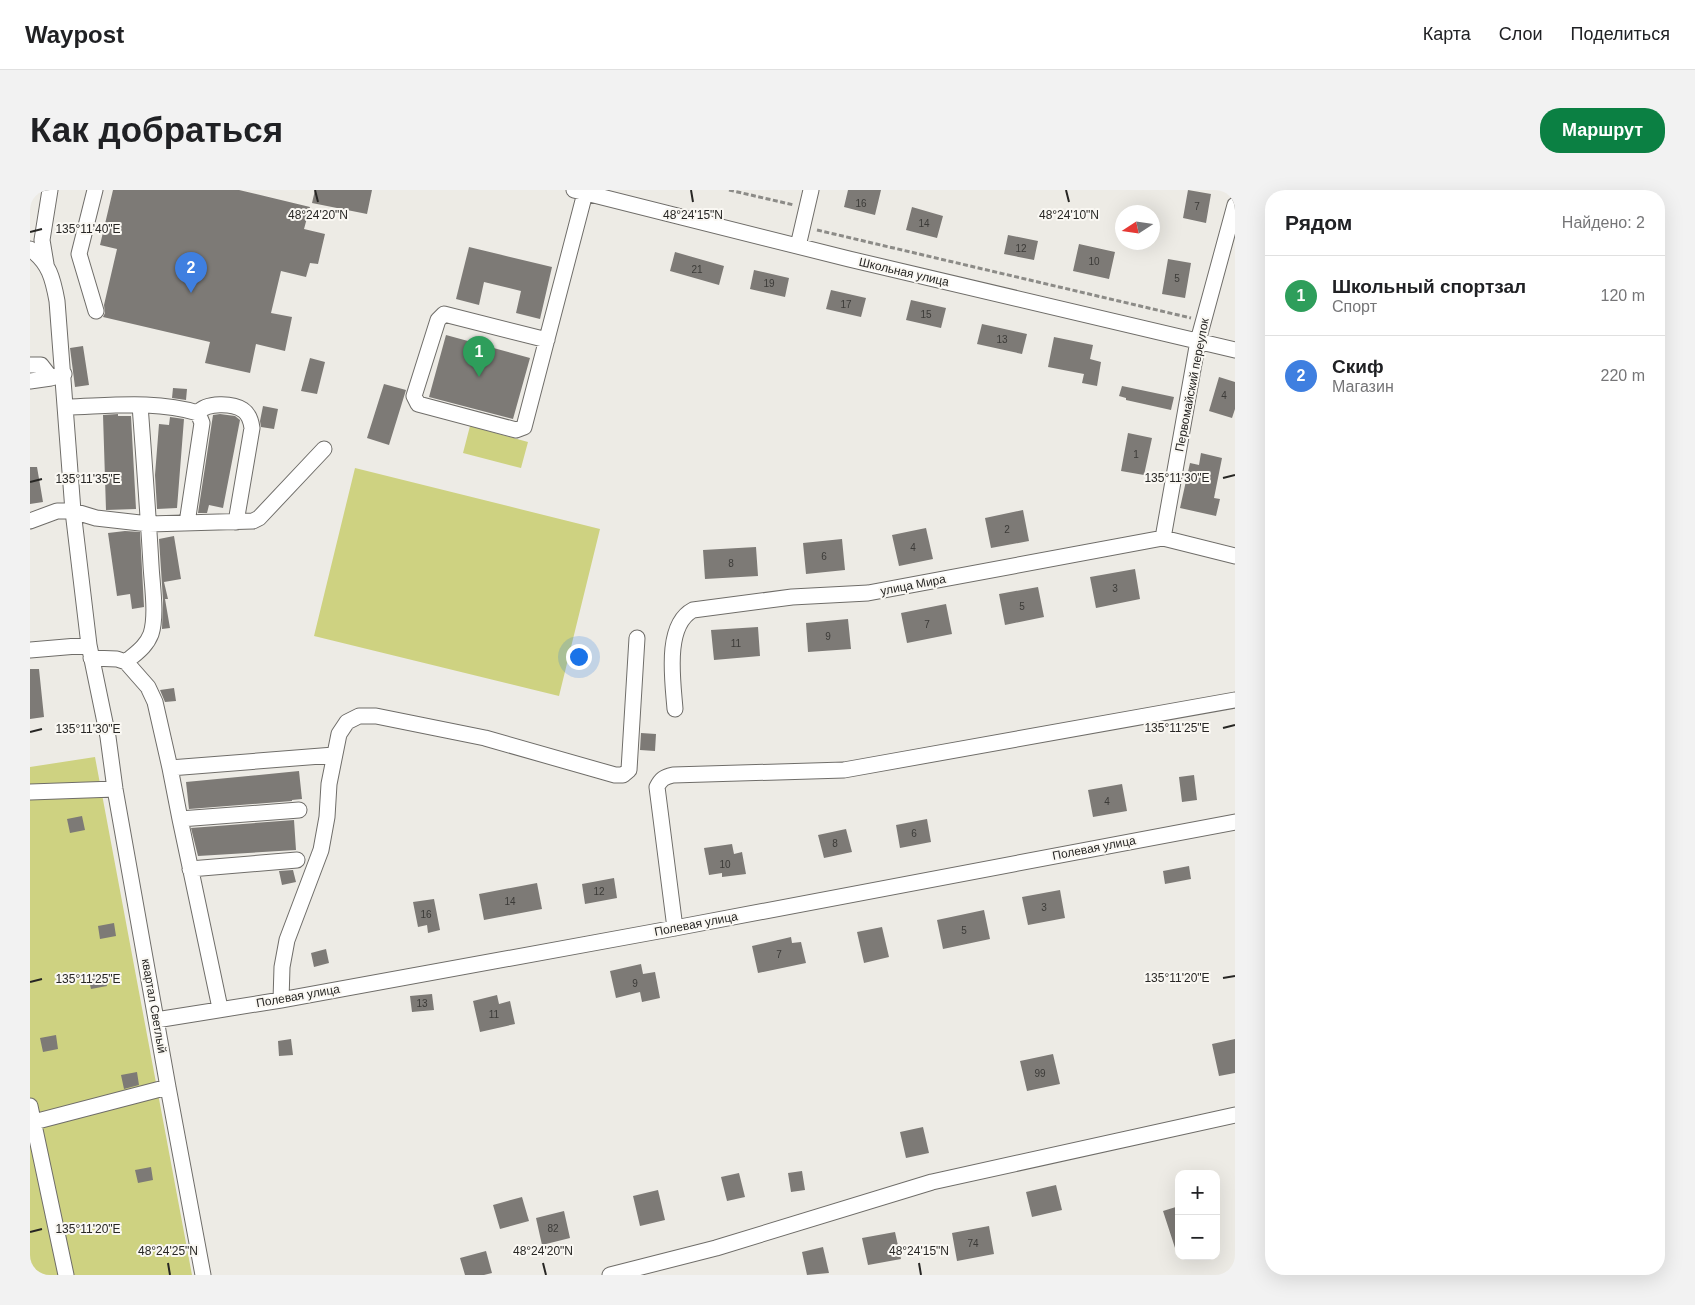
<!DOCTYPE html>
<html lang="ru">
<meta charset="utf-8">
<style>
:root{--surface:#fff;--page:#f2f2f2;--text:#202124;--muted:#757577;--line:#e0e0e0;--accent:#0b8043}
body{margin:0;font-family:Arial,sans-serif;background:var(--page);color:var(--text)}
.controls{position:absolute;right:15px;bottom:15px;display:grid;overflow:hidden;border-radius:10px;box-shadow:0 5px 20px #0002}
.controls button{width:45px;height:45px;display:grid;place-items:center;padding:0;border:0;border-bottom:1px solid var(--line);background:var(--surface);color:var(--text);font:25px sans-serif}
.compass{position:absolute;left:1085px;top:15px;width:45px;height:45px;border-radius:50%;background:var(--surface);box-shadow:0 5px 20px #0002;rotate:258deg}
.you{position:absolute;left:548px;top:466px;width:18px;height:18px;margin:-12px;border:4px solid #fff;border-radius:50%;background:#1a73e8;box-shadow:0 0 0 8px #1a73e833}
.badge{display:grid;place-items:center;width:32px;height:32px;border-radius:50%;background:var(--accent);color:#fff;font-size:16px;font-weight:700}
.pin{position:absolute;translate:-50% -41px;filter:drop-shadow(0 1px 2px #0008)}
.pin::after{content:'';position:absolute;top:26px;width:18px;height:15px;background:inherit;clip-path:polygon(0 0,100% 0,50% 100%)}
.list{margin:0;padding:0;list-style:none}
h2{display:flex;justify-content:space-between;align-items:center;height:65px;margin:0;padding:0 20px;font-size:21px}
h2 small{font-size:16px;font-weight:400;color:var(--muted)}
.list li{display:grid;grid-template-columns:32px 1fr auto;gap:15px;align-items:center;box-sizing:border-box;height:80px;padding:0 20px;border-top:1px solid var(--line)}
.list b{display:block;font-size:19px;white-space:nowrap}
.list p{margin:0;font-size:16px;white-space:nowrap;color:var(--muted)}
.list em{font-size:16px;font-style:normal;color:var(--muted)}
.map{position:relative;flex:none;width:1205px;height:1085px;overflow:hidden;border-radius:20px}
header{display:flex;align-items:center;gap:30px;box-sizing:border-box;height:70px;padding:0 25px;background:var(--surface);border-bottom:1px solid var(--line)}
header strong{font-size:24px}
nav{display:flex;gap:28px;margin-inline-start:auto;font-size:18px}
.intro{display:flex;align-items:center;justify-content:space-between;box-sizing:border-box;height:120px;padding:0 30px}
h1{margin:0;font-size:35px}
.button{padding:12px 22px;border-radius:20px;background:var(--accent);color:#fff;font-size:18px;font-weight:700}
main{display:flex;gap:30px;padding:0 30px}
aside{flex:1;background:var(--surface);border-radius:20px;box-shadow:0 5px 20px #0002}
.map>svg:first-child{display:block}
.green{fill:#ced281}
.building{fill:#7d7a76}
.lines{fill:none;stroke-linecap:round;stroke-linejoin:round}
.minor-casing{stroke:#6f6d69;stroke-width:17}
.path{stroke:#8c8b87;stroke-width:3;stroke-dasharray:5 2.5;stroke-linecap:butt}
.minor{stroke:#fff;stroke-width:15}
.ticks{fill:none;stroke:#272624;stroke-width:2}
.labels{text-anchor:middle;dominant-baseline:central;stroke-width:4;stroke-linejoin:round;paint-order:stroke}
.number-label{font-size:10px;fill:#3c3b38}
.street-label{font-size:12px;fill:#272624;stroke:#faf8f3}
.ticks-label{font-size:12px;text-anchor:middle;fill:#272624;stroke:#faf8f3;stroke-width:4;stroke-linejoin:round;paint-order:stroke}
</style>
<header>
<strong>Waypost</strong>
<nav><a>Карта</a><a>Слои</a><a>Поделиться</a></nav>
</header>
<div class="intro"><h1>Как добраться</h1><a class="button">Маршрут</a></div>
<main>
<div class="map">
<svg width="1205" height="1085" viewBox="0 0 1205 1085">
<rect width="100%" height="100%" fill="#edebe5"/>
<path class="green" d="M 440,236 L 498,252 L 491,278 L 433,263 Z
M 325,278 L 570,339 L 529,506 L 284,446 Z
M 65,567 L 162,1085 L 0,1085 L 0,577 Z"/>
<path class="building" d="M 83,0 L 209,0 L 280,17 L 274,39 L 295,44 L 288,74 L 280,73 L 276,87 L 251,81 L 241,123 L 262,127 L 255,161 L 226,154 L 220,183 L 175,173 L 180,152 L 73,127 L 75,123 L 74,115 L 87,59 L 70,55 Z
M 285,0 L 342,0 L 337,24 L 282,13 Z
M 818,0 L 851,0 L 845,25 L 814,17 Z
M 1158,0 L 1181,4 L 1176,33 L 1153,28 Z
M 882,17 L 913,26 L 907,48 L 876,40 Z
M 978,45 L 1008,51 L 1004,70 L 974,64 Z
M 1049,54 L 1085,62 L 1079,89 L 1043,81 Z
M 439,57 L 522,77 L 510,129 L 486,123 L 491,101 L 454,92 L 449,115 L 426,109 Z
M 645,62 L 694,76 L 689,95 L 640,81 Z
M 1138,69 L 1161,73 L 1155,108 L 1132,104 Z
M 724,80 L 759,88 L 755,107 L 720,99 Z
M 801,100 L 836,108 L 831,127 L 796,119 Z
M 881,110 L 916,118 L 911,138 L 876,130 Z
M 952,134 L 997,144 L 992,164 L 947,154 Z
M 416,145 L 500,168 L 483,229 L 399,207 Z
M 1024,147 L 1063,155 L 1060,169 L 1071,172 L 1067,196 L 1052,193 L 1054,184 L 1018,177 Z
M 53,156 L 59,195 L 45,197 L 40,158 Z
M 280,168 L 295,172 L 287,204 L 271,201 Z
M 1189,187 L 1205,192 L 1205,219 L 1202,228 L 1179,221 Z
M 354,194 L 376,200 L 359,255 L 337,248 Z
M 1092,196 L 1144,207 L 1141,220 L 1096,210 L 1096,208 L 1089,206 Z
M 143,198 L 157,199 L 156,210 L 142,208 Z
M 233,216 L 248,219 L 244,239 L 231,237 L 230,231 Z
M 88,224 L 88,226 L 101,226 L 106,319 L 76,320 L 73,225 Z
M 190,224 L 205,226 L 210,230 L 193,318 L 179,315 L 177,323 L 168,323 L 183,225 Z
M 140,227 L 154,229 L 147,318 L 127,319 L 125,285 L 129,234 L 139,235 Z
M 1098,243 L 1122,248 L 1114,285 L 1091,281 Z
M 1171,263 L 1192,268 L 1184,308 L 1190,309 L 1186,326 L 1150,318 L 1160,273 L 1169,275 Z
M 0,277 L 7,277 L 13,312 L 0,314 Z
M 993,320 L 999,351 L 961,358 L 955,328 Z
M 896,338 L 903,369 L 869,376 L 862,345 Z
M 95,341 L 110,342 L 114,417 L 102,419 L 100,404 L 87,406 L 78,343 Z
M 144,346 L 151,389 L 134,392 L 138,409 L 135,409 L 140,438 L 132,439 L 133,410 L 129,349 Z
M 812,349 L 815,380 L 776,384 L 773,353 Z
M 726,357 L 728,386 L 675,389 L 673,360 Z
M 1105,379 L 1110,409 L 1066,418 L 1060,387 Z
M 1008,397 L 1014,427 L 975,435 L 969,404 Z
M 916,414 L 922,444 L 877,453 L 871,423 Z
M 818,429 L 821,459 L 778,462 L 776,433 Z
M 728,437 L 730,466 L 684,470 L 681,440 Z
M 0,479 L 9,479 L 14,527 L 0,529 Z
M 144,498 L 146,511 L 135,512 L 130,500 Z
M 611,543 L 626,544 L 625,561 L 610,560 Z
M 269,581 L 272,609 L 262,610 L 262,611 L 159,619 L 156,592 Z
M 1164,585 L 1167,610 L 1152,612 L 1149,587 Z
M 1092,594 L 1097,621 L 1063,627 L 1058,600 Z
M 52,626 L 55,640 L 40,643 L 37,629 Z
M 897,629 L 901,652 L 870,658 L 866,635 Z
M 264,630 L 266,660 L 168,666 L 161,638 Z
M 816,639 L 822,662 L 794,668 L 788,645 Z
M 702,654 L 704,664 L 712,662 L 716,684 L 692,687 L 692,683 L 679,685 L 674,658 Z
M 1159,676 L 1161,689 L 1135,694 L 1133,681 Z
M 263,680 L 266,692 L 252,695 L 249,681 Z
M 584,688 L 587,708 L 555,714 L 552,694 Z
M 507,693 L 512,719 L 454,730 L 449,704 Z
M 1030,700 L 1035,728 L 998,735 L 992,707 Z
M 404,709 L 410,740 L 398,743 L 397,735 L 388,737 L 383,712 Z
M 954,720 L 960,749 L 913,759 L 907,730 Z
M 84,733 L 86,746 L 70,749 L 68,736 Z
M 852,737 L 859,767 L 834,773 L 827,742 Z
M 761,747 L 762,753 L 771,752 L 776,773 L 728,783 L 722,756 Z
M 296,759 L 299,773 L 284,777 L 281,763 Z
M 611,774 L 613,784 L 625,782 L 630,808 L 612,812 L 610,802 L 586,808 L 580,781 Z
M 74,783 L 77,796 L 61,799 L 58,786 Z
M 402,804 L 404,820 L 382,822 L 380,806 Z
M 467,805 L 469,814 L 480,811 L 485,834 L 450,842 L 443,811 Z
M 26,845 L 28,859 L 13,862 L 10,848 Z
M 261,849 L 263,865 L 249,866 L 248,851 Z
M 1205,849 L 1205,883 L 1189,886 L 1182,854 Z
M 1023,864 L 1030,894 L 997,901 L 990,871 Z
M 107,882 L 109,895 L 94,899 L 91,885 Z
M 893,937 L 899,963 L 876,968 L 870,942 Z
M 121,977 L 123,990 L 108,993 L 105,980 Z
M 772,981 L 775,1000 L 761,1002 L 758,983 Z
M 709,983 L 715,1007 L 697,1011 L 691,987 Z
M 1026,995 L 1032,1020 L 1002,1027 L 996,1002 Z
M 628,1000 L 635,1030 L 610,1036 L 603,1006 Z
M 492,1007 L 499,1031 L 470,1039 L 463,1015 Z
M 1149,1016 L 1149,1060 L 1146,1061 L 1133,1021 Z
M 534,1021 L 540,1048 L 512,1055 L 506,1028 Z
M 959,1036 L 964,1064 L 927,1071 L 922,1043 Z
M 865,1042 L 871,1069 L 838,1075 L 832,1048 Z
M 793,1057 L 799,1083 L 777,1085 L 772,1062 Z
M 456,1061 L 462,1083 L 454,1085 L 435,1085 L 430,1068 Z"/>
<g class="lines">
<g class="minor-casing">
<path id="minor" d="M 65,0 L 49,64 L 66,121
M 544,0 L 819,69 L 1205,160
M 768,56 L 781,0
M 0,59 C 19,72 23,89 27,111 L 43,321 L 59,455 L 78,547 L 85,599 L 138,897 L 173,1085
M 16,74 L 12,50 L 20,0
M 517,150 L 414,124 L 408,130 L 384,206 L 388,214 L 486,240 L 494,237 L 555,3
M 0,175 L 11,175 L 21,188 L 34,184
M 0,191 L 21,188
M 36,217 C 79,216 126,210 168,223 L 172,233 L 157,333
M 168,223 C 176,212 203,213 213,220 C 219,224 221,231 222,238 L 206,332
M 0,331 L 27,321 L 43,321 L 66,328 L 119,334 L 223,331 L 229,328 L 294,259
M 1133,348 L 1168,151 L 1205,15
M 0,460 L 59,455
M 61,468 L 87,469 L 96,472 L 118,497 L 125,512 L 140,578 L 150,629 L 190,818
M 96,472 C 106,463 116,457 121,444 C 127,425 122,395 121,375 C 118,322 114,269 110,215
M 645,519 C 643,492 634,435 663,420 L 762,407 L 838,403 L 1133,348 L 1205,366
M 140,578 L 304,565
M 0,602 L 85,599
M 150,629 L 269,620
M 160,679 L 267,670
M 645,738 L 627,597 C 631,589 634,587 643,585 L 814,580 L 1205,510
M 251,810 L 252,777 L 257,750 L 291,660 L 297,627 L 299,594 L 309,544 L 317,532 L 329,526 L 346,526 L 455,548 L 585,585 L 593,585 L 599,580 L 607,448
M 126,830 L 251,810 L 645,738 L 1205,632
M 0,916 L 36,1085
M 0,933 L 138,897
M 580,1085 L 686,1058 L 902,992 L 1205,925"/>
</g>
<path class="path" d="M 699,0 L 764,15
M 787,40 L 1161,128"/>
<use href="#minor" class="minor"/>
</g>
<path class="ticks" d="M 285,0 L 288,12M 661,0 L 663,12M 1036,0 L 1039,12M 0,42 L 12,39M 1193,288 L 1205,285M 0,292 L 12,289M 1193,538 L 1205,535M 0,542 L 12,539M 1193,788 L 1205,786M 0,792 L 12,789M 0,1042 L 12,1039M 138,1073 L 140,1085M 513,1073 L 516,1085M 889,1073 L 891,1085"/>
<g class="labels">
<g class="number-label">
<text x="831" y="13">16</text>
<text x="1167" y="16">7</text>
<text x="894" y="33">14</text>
<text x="991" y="58">12</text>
<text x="1064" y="71">10</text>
<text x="667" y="79">21</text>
<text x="1147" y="88">5</text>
<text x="739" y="93">19</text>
<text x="816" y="114">17</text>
<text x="896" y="124">15</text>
<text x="972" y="149">13</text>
<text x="1194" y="205">4</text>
<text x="1106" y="264">1</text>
<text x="977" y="339">2</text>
<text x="883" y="357">4</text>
<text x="794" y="366">6</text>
<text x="701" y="373">8</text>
<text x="1085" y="398">3</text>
<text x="992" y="416">5</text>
<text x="897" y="434">7</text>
<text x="798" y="446">9</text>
<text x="706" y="453">11</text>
<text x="1077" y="611">4</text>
<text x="884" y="643">6</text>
<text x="805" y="653">8</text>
<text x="695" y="674">10</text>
<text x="569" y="701">12</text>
<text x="480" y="711">14</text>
<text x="1014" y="717">3</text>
<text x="396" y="724">16</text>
<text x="934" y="740">5</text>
<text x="749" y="764">7</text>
<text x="605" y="793">9</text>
<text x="392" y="813">13</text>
<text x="464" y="824">11</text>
<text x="1010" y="883">99</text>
<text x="523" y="1038">82</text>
<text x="943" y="1053">74</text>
</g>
<g class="street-label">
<text transform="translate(874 82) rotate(13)">Школьная улица</text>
<text transform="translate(1162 195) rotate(-79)">Первомайский переулок</text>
<text transform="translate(883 395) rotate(-11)">улица Мира</text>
<text transform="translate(1064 658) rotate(-11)">Полевая улица</text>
<text transform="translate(666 734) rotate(-11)">Полевая улица</text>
<text transform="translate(268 806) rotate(-10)">Полевая улица</text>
<text transform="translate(124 816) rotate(80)">квартал Светлый</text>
</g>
</g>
<g class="ticks-label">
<text x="288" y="29">48°24'20"N</text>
<text x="663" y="29">48°24'15"N</text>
<text x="1039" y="29">48°24'10"N</text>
<text x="58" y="43">135°11'40"E</text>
<text x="1147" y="292">135°11'30"E</text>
<text x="58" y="293">135°11'35"E</text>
<text x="1147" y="542">135°11'25"E</text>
<text x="58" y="543">135°11'30"E</text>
<text x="1147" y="792">135°11'20"E</text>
<text x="58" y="793">135°11'25"E</text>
<text x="58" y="1043">135°11'20"E</text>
<text x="138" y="1065">48°24'25"N</text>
<text x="513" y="1065">48°24'20"N</text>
<text x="889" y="1065">48°24'15"N</text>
</g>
</svg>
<div class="controls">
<button>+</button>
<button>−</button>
</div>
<svg class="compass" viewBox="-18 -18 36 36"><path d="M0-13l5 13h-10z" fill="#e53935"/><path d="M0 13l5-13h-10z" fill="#757577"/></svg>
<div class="you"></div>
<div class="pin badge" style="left:449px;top:187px;background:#2e9e5b">1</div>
<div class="pin badge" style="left:161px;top:103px;background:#3f7fe0">2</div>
</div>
<aside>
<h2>Рядом<small>Найдено: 2</small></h2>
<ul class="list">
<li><span class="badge" style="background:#2e9e5b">1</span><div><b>Школьный спортзал</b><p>Спорт</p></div><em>120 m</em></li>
<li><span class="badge" style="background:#3f7fe0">2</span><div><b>Скиф</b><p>Магазин</p></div><em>220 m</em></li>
</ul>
</aside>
</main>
